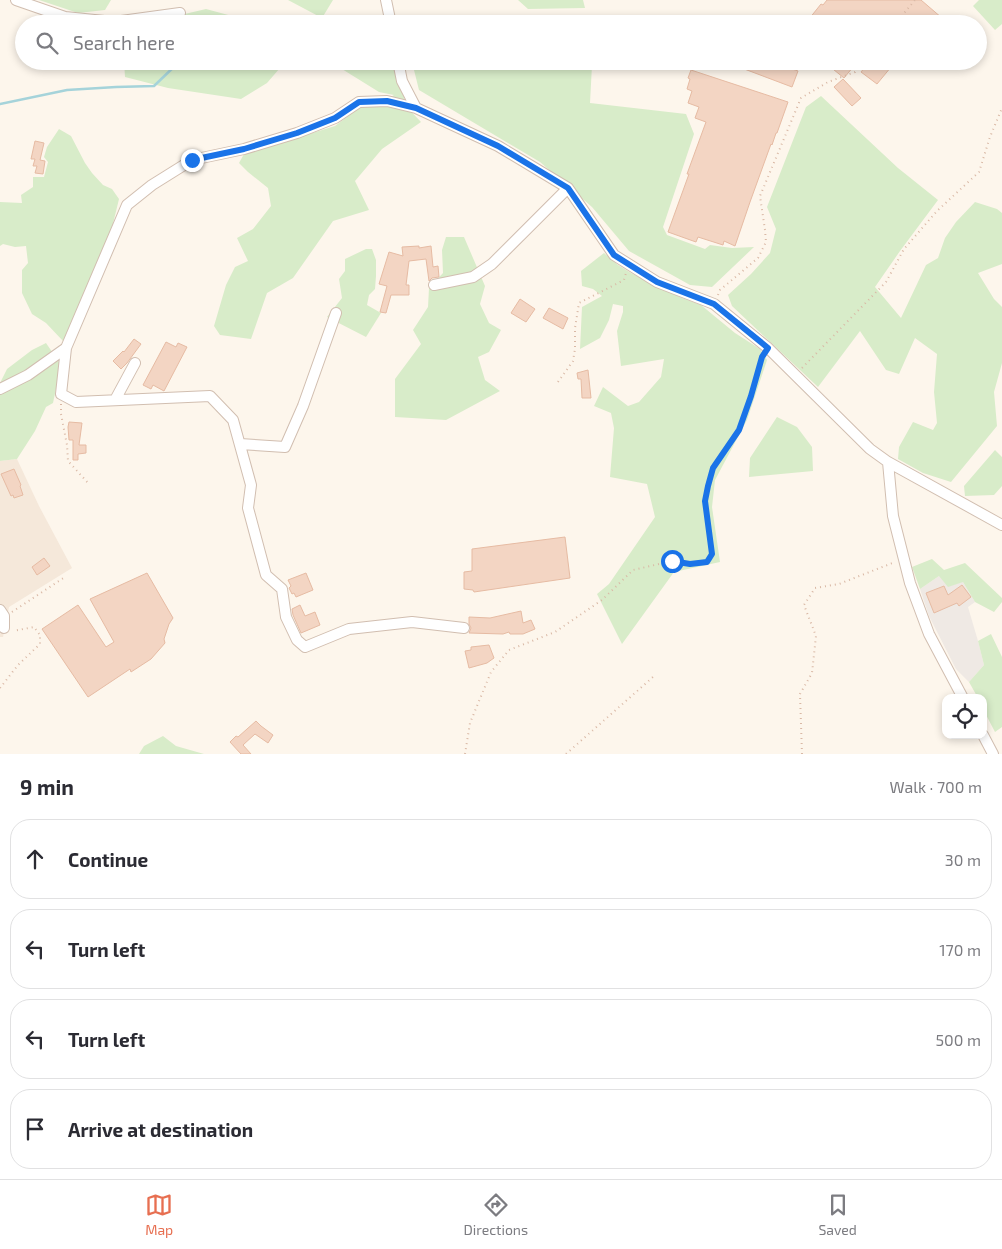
<!DOCTYPE html>
<meta charset="utf-8">
<style>
:root{--surface:#fff;--page:#f7f7f7;--text:#2b2b33;--muted:#7c7c81;--line:#e1e1e2;--accent:#e76f51}
body{margin:0;font-family:"Exo 2",sans-serif;background:var(--page);color:var(--text)}
.controls{position:absolute;right:15px;bottom:15px;display:grid;overflow:hidden;border-radius:10px;box-shadow:0 2px 8px #0003}
.controls button{width:45px;height:45px;display:grid;place-items:center;padding:0;border:0;border-bottom:1px solid var(--line);background:var(--surface);color:var(--text);font:25px sans-serif}
.stop{position:absolute;width:15px;height:15px;margin:-11px;border:4px solid #1a73e8;border-radius:50%;background:#fff}
.stop.end{background:#1a73e8;border-color:#fff;box-shadow:0 1px 5px #0008}
.list{margin:0;padding:0;list-style:none}
h2{display:flex;justify-content:space-between;align-items:center;height:65px;margin:0;padding:0 20px;font-size:21px}
h2 small{font-size:16px;font-weight:400;color:var(--muted)}
.list li{display:grid;grid-template-columns:32px 1fr auto;gap:15px;align-items:center;box-sizing:border-box;height:80px;margin:0 10px 10px;padding:0 10px;border:1px solid var(--line);border-radius:20px}
.list b{display:block;font-size:19px;white-space:nowrap}
.list em{font-size:16px;font-style:normal;color:var(--muted)}
.icon{flex:none;width:28px;height:28px;fill:none;stroke:currentColor;stroke-width:2;stroke-linecap:round;stroke-linejoin:round}
.map{position:relative;flex:none;width:1002px;height:754px;overflow:hidden}
.search{position:absolute;background:var(--surface);box-shadow:0 2px 8px #0003;left:15px;right:15px;top:15px;height:55px;display:flex;align-items:center;gap:12px;box-sizing:border-box;padding:0 18px;border-radius:28px;color:var(--muted);font-size:19px}
.sheet{height:425px;background:var(--surface)}
nav{display:flex;justify-content:space-around;align-items:center;box-sizing:border-box;height:70px;border-top:1px solid var(--line);background:var(--surface);font-size:14px;color:var(--muted)}
nav a{display:grid;justify-items:center;gap:2px}
nav .on{color:var(--accent)}
.map>svg:first-child{display:block}
.residential{fill:#f5e8da}
.industrial{fill:#efe9e4}
.green{fill:#d8ecc9}
.lines{fill:none;stroke-linecap:round;stroke-linejoin:round}
.stream{stroke:#a5d3da;stroke-width:2.5}
.building{fill:#f3d5c3;stroke:#e6bba3}
.minor-casing{stroke:#d1beb0;stroke-width:12}
.path{stroke:#d9b8a5;stroke-width:2;stroke-dasharray:1 4;stroke-linecap:butt}
.minor{stroke:#fff;stroke-width:10}
.route{stroke:#1a73e8;stroke-width:6}
</style>
<div class="map">
<svg width="1002" height="754" viewBox="0 0 1002 754">
<rect width="100%" height="100%" fill="#fdf6ec"/>
<path class="residential" d="M 17,459 L 39,506 L 72,568 L 9,607 L 3,637 L 0,637 L 0,461 Z"/>
<path class="industrial" d="M 939,576 L 963,582 L 975,602 L 968,607 L 978,641 L 984,665 L 969,682 L 956,669 L 929,616 L 920,589 Z"/>
<path class="green" d="M 39,0 L 111,0 L 105,10 L 78,13 Z
M 288,0 L 333,0 L 322,18 Z
M 518,0 L 583,0 L 585,8 L 528,9 Z
M 979,0 L 1002,0 L 1002,24 L 995,30 L 973,6 Z
M 206,9 L 262,24 L 142,24 Z
M 124,61 L 286,61 L 267,83 L 241,99 L 168,88 L 125,77 Z
M 329,61 L 395,61 L 406,95 L 402,102 L 421,122 L 382,149 L 355,181 L 369,210 L 333,221 L 293,278 L 267,293 L 251,339 L 220,335 L 214,326 L 226,285 L 235,267 L 248,261 L 237,238 L 253,229 L 271,206 L 268,188 L 248,172 L 239,163 L 244,154 L 335,126 L 360,107 L 373,107 L 394,95 L 379,92 Z
M 417,61 L 588,61 L 592,65 L 590,103 L 686,114 L 694,134 L 663,227 L 667,235 L 705,249 L 710,245 L 732,248 L 754,247 L 712,287 L 690,285 L 629,251 L 592,207 L 540,162 L 419,90 L 412,62 Z
M 821,96 L 898,168 L 938,200 L 900,251 L 875,287 L 901,318 L 926,265 L 938,258 L 945,238 L 956,222 L 975,202 L 997,209 L 1002,213 L 1002,264 L 978,273 L 994,299 L 1002,307 L 1002,363 L 994,392 L 997,426 L 951,482 L 923,473 L 898,459 L 899,447 L 913,422 L 933,430 L 937,423 L 934,392 L 937,354 L 915,338 L 899,374 L 886,370 L 860,331 L 818,387 L 732,306 L 728,295 L 751,274 L 770,253 L 776,229 L 767,207 L 806,107 Z
M 59,129 L 71,136 L 85,163 L 92,173 L 103,185 L 112,189 L 119,199 L 110,236 L 63,341 L 46,323 L 32,314 L 22,293 L 22,270 L 28,263 L 26,246 L 15,247 L 3,244 L 0,246 L 0,202 L 22,203 L 21,195 L 33,187 L 33,177 L 44,177 L 48,162 L 44,157 L 47,147 Z
M 446,237 L 464,237 L 485,286 L 480,304 L 489,323 L 501,330 L 489,352 L 478,357 L 485,380 L 500,391 L 446,420 L 395,417 L 395,379 L 421,344 L 413,330 L 428,307 L 429,288 L 443,273 L 442,250 Z
M 366,249 L 372,249 L 376,260 L 376,276 L 375,289 L 369,295 L 367,305 L 381,313 L 366,337 L 327,317 L 342,298 L 339,279 L 345,271 L 345,259 Z
M 604,253 L 618,265 L 631,273 L 682,298 L 701,305 L 735,333 L 760,349 L 767,360 L 747,420 L 715,480 L 712,507 L 720,562 L 674,572 L 622,644 L 597,594 L 609,584 L 655,517 L 647,484 L 610,477 L 614,428 L 611,413 L 594,406 L 603,387 L 628,406 L 639,402 L 661,377 L 664,359 L 621,366 L 617,331 L 623,312 L 623,306 L 613,304 L 609,320 L 600,338 L 580,349 L 582,307 L 602,296 L 593,289 L 582,286 L 581,271 Z
M 46,343 L 61,365 L 53,403 L 46,407 L 35,431 L 17,459 L 0,461 L 0,383 L 7,369 L 32,350 Z
M 777,417 L 797,427 L 812,447 L 813,471 L 749,477 L 750,458 Z
M 995,450 L 1002,457 L 1002,486 L 994,495 L 965,496 L 964,486 Z
M 932,559 L 944,570 L 965,563 L 1002,598 L 1002,602 L 994,612 L 975,602 L 963,582 L 948,587 L 939,576 L 920,589 L 912,567 Z
M 991,634 L 1002,657 L 1002,727 L 995,732 L 983,709 L 983,698 L 978,698 L 969,682 L 984,665 L 978,641 Z
M 163,736 L 176,746 L 204,754 L 139,754 L 144,746 Z"/>
<g class="lines">
<path class="stream" d="M 0,104 L 67,90 L 116,87 L 154,86 L 178,63"/>
</g>
<path class="building" d="M 827,0 L 921,0 L 949,24 L 805,24 L 821,4 L 823,5 Z
M 741,61 L 746,61 L 752,63 L 753,61 L 769,61 L 798,71 L 792,87 L 739,67 Z
M 823,61 L 858,61 L 844,78 Z
M 870,61 L 896,61 L 877,84 L 861,72 Z
M 691,70 L 788,102 L 777,133 L 776,133 L 772,145 L 771,144 L 750,202 L 735,246 L 724,241 L 723,245 L 698,237 L 696,242 L 668,232 L 689,174 L 687,174 L 706,122 L 695,118 L 699,107 L 688,103 L 692,91 L 687,89 L 690,79 L 688,78 Z
M 843,79 L 861,98 L 852,106 L 834,87 Z
M 35,141 L 44,143 L 40,160 L 45,161 L 43,174 L 35,173 L 37,166 L 33,166 L 35,159 L 31,159 Z
M 419,246 L 419,248 L 431,246 L 433,267 L 438,266 L 439,277 L 432,278 L 429,281 L 426,259 L 409,261 L 406,285 L 409,285 L 409,295 L 391,295 L 386,313 L 380,312 L 387,286 L 379,284 L 389,252 L 403,256 L 402,247 Z
M 520,299 L 535,309 L 526,322 L 511,313 Z
M 549,308 L 568,318 L 563,329 L 543,318 Z
M 134,339 L 141,344 L 127,363 L 121,369 L 113,361 L 123,351 L 124,352 Z
M 166,342 L 176,347 L 178,343 L 187,347 L 164,391 L 153,385 L 151,389 L 143,385 Z
M 588,370 L 591,398 L 582,398 L 581,379 L 578,379 L 577,373 Z
M 69,422 L 82,423 L 79,445 L 86,445 L 86,453 L 78,454 L 78,460 L 73,460 L 73,440 L 69,440 L 68,427 Z
M 14,469 L 21,485 L 20,486 L 23,495 L 14,498 L 13,495 L 11,496 L 1,474 Z
M 565,537 L 570,578 L 474,592 L 473,590 L 464,589 L 464,572 L 472,571 L 472,549 Z
M 44,558 L 50,566 L 37,575 L 32,567 Z
M 147,573 L 173,618 L 169,624 L 164,639 L 165,643 L 151,659 L 131,672 L 130,669 L 88,697 L 42,629 L 78,605 L 106,647 L 114,642 L 90,599 Z
M 306,573 L 313,590 L 296,597 L 294,593 L 292,594 L 289,588 L 291,586 L 288,580 Z
M 962,585 L 971,597 L 959,606 L 957,603 L 934,613 L 926,593 L 944,586 L 948,595 Z
M 300,605 L 305,616 L 315,612 L 320,625 L 301,633 L 293,615 L 292,609 Z
M 521,611 L 523,623 L 531,620 L 535,629 L 523,634 L 510,634 L 509,632 L 503,634 L 469,633 L 471,628 L 469,624 L 469,617 L 490,618 Z
M 489,645 L 494,658 L 487,663 L 469,668 L 465,651 L 471,650 L 471,647 Z
M 256,721 L 261,726 L 273,735 L 268,743 L 255,734 L 243,745 L 251,754 L 241,754 L 230,742 L 236,736 L 238,737 Z"/>
<g class="lines">
<g class="minor-casing">
<path id="minor" d="M 16,0 L 65,17 L 114,22 L 180,13
M 386,0 L 391,24
M 398,61 L 402,81 L 416,108 L 498,146 L 568,188 L 614,255 L 657,282 L 714,304 L 768,348 L 870,449 L 888,462 L 1002,525
M 434,285 L 473,277 L 492,264 L 568,188
M 66,348 L 127,205 L 152,185 L 192,160 L 244,149 L 297,133 L 335,118 L 359,102 L 387,101 L 416,108
M 0,389 L 28,375 L 66,348 L 61,394 L 76,402 L 210,396 L 233,420 L 251,485 L 248,508 L 266,575 L 282,589 L 286,617 L 297,640 L 305,647 L 349,629 L 412,622 L 464,628
M 115,400 L 135,363
M 240,444 L 285,447 L 303,406 L 336,313
M 888,462 L 893,516 L 910,583 L 929,634 L 963,698
M 0,610 L 4,616 L 4,628
M 983,735 L 993,754"/>
</g>
<path class="path" d="M 895,24 L 915,0
M 718,295 L 720,290 L 758,258 L 766,242 L 765,230 L 760,196 L 801,98 L 828,82 L 855,72 L 864,61
M 802,368 L 886,282 L 904,249 L 937,211 L 979,172 L 990,137 L 1002,108
M 558,382 L 573,361 L 575,349 L 575,328 L 579,303 L 624,280 L 626,273
M 61,404 L 61,414 L 67,445 L 68,461 L 89,484
M 12,612 L 65,577
M 0,688 L 18,665 L 40,644 L 40,635 L 34,627 L 13,631
M 465,754 L 470,723 L 491,672 L 509,650 L 555,632 L 602,600 L 633,570 L 672,561 L 690,564 L 707,562 L 712,554 L 705,501 L 707,486 L 713,468 L 739,430 L 751,396 L 762,357 L 763,355
M 566,754 L 653,677
M 802,754 L 800,694 L 812,673 L 816,636 L 804,605 L 815,588 L 839,584 L 895,562"/>
<use href="#minor" class="minor"/>
</g>
<g class="lines">
<path class="route" d="M 192,160 L 244,149 L 297,133 L 335,118 L 359,102 L 387,101 L 416,108 L 498,146 L 568,188 L 614,255 L 657,282 L 714,304 L 768,348 L 762,357 L 751,396 L 739,430 L 713,468 L 708,486 L 705,501 L 712,554 L 707,562 L 690,564 L 672,561"/>
</g>
</svg>
<div class="controls">
<button><svg class="icon" aria-label="locate" viewBox="0 0 24 24"><circle cx="12" cy="12" r="6"/><path d="M12 2v4M12 18v4M2 12h4M18 12h4"/></svg></button>
</div>
<div class="stop" style="left:672px;top:561px"></div>
<div class="stop end" style="left:192px;top:160px"></div>
<div class="search"><svg class="icon" aria-label="search" viewBox="0 0 24 24"><circle cx="10" cy="10" r="6"/><path d="M15 15l6 6"/></svg>Search here</div>
</div>
<section class="sheet">
<h2>9 min<small>Walk · 700 m</small></h2>
<ul class="list">
<li><svg class="icon" aria-label="ahead" viewBox="0 0 24 24"><path d="M12 20V5M6 11l6-6 6 6"/></svg><div><b>Continue</b></div><em>30 m</em></li>
<li><svg class="icon" aria-label="left" viewBox="0 0 24 24"><path d="M17 20v-9H6M10 6l-5 5 5 5"/></svg><div><b>Turn left</b></div><em>170 m</em></li>
<li><svg class="icon" aria-label="left" viewBox="0 0 24 24"><path d="M17 20v-9H6M10 6l-5 5 5 5"/></svg><div><b>Turn left</b></div><em>500 m</em></li>
<li><svg class="icon" aria-label="arrive" viewBox="0 0 24 24"><path d="M6 21V4h12l-3 4 3 4H6"/></svg><div><b>Arrive at destination</b></div></li>
</ul>
</section>
<nav>
<a class="on"><svg class="icon" aria-label="map" viewBox="0 0 24 24"><path d="M3 6l6-2 6 2 6-2v14l-6 2-6-2-6 2zM9 4v14M15 6v14"/></svg>Map</a>
<a><svg class="icon" aria-label="directions" viewBox="0 0 24 24"><path d="M12 3l9 9-9 9-9-9zM9 14v-3h6M13 9l2 2-2 2"/></svg>Directions</a>
<a><svg class="icon" aria-label="saved" viewBox="0 0 24 24"><path d="M7 4h10v16l-5-4-5 4z"/></svg>Saved</a>
</nav>
